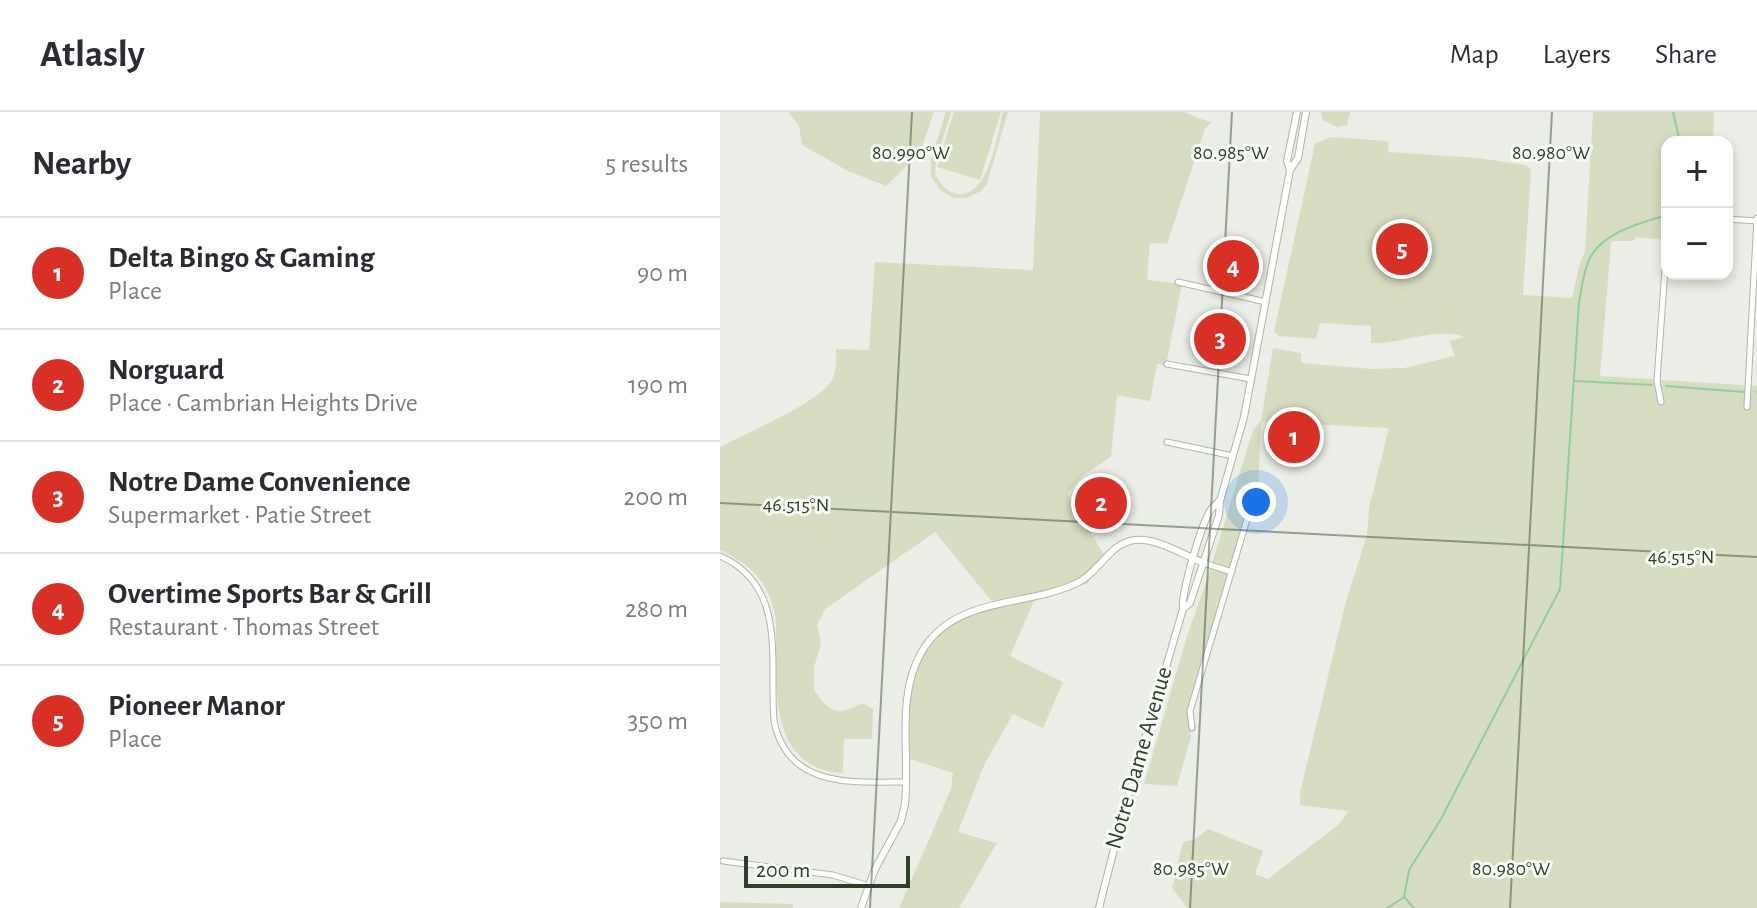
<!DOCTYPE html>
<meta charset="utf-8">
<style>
:root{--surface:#fff;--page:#f7f7f7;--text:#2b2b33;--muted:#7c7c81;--line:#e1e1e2;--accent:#d93025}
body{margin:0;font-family:"Alegreya Sans",sans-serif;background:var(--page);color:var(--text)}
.controls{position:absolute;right:24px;top:24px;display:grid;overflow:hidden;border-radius:16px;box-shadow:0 4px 12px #0003}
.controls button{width:72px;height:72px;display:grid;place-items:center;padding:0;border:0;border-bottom:2px solid var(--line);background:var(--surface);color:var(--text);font:40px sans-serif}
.scale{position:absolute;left:24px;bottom:20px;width:166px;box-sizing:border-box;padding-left:8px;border:4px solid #2d3f26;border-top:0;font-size:22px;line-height:28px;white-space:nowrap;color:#2d3f26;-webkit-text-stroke:6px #f8faf6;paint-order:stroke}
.you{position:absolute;left:536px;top:390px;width:28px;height:28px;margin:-20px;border:6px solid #fff;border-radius:50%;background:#1a73e8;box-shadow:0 0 0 12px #1a73e833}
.badge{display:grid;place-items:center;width:52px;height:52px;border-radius:50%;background:var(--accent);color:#fff;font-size:26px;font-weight:700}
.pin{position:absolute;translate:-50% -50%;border:4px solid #fff;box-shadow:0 2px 8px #0006}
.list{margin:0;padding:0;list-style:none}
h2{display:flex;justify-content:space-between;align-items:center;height:104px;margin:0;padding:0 32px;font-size:34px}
h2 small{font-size:26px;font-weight:400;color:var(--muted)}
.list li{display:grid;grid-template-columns:52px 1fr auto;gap:24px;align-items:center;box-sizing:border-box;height:112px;padding:0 32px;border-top:2px solid var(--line)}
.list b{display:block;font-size:30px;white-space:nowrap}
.list p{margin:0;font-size:26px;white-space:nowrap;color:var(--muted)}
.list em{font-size:26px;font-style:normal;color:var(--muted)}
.map{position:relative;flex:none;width:1037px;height:796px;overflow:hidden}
header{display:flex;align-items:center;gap:48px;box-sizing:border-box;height:112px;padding:0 40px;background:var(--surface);border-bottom:2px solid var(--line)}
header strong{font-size:38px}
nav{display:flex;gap:44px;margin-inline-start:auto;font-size:28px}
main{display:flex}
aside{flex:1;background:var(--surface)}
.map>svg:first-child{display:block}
.green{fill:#d6ddc1}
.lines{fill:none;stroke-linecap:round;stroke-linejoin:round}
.stream{stroke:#92ce99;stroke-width:2}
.minor-casing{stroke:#aeb6a9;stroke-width:7}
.tertiary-casing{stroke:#aeb6a9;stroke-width:8}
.secondary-casing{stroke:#aab6a2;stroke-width:8}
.minor{stroke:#fff;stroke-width:5}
.tertiary{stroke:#fff;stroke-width:6}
.secondary{stroke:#fff;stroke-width:6}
.ticks{fill:none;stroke:#2d3f26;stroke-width:2;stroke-opacity:0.45}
.labels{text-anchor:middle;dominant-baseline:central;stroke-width:6;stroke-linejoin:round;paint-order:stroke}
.street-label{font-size:24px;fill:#2d3f26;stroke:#f8faf6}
.ticks-label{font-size:20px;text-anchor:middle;fill:#2d3f26;stroke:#f8faf6;stroke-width:6;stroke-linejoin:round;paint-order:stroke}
</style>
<header>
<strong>Atlasly</strong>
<nav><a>Map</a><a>Layers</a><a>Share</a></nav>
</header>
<main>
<aside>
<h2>Nearby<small>5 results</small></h2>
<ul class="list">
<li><span class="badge">1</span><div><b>Delta Bingo &amp; Gaming</b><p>Place</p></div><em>90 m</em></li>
<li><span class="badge">2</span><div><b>Norguard</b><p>Place · Cambrian Heights Drive</p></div><em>190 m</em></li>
<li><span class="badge">3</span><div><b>Notre Dame Convenience</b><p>Supermarket · Patie Street</p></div><em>200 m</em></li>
<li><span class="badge">4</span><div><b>Overtime Sports Bar &amp; Grill</b><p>Restaurant · Thomas Street</p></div><em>280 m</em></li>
<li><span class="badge">5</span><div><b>Pioneer Manor</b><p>Place</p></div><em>350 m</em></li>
</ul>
</aside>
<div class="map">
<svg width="1037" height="796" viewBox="0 0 1037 796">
<rect width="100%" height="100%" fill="#eaeee6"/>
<path class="green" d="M 68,0 L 214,0 L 200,41 L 166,74 L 128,59 L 82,33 L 79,14 Z
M 226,0 L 231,0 L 216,48 L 215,62 C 221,72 227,81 239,82 C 269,84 277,23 283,0 L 288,0 L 267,72 L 261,79 L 247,86 L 233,86 L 220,78 L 211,64 L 211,47 Z
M 234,0 L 281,0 L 260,68 L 217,55 Z
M 320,0 L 464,0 L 486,9 L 492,9 L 485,17 L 447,132 L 430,131 L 427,168 L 462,172 L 446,253 L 437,252 L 430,289 L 397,283 L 391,345 L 362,364 L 347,382 L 386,446 L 374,459 L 368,471 L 314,489 L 290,544 L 343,570 L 323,616 L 293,602 L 265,651 L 238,720 L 277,731 L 239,796 L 179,796 L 231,677 L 233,661 L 187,646 L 188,581 L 197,551 L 221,517 L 274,492 L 215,420 L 105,497 L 97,513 L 101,532 L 94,555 L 94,578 C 111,602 117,604 142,591 L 153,597 L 152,627 L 124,627 L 123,661 C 43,656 58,567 56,509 C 51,473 33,453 0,438 L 0,335 C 24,322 101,290 112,268 C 117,259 116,246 116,237 L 149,238 L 155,150 L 313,158 Z
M 601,0 L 630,0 L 627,13 L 617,15 L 603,8 Z
M 873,0 L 994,0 L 993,30 L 947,30 L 947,128 L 916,125 L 913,129 L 894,129 L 891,131 L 880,264 L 1037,274 L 1037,796 L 467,796 L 452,776 L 463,730 L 476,727 L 488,717 L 543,739 L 535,762 L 548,767 L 618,713 L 629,699 L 580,693 L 580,681 L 626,489 L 647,423 L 649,396 L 669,316 L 541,310 L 538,379 L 532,387 L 470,599 L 471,624 L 457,674 L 424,672 L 468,521 L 486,471 L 533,318 L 541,309 L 553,236 L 581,241 L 581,251 L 652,257 L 684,256 L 735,244 L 729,229 L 744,225 C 716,214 682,233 651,231 L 651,214 L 600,211 L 596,227 L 559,224 L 554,219 L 595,32 L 610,25 L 668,29 L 669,40 L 757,46 L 806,53 L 811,58 L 803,183 L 852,186 L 861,147 L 865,140 Z
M 0,790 L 73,792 L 73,796 L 0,796 Z"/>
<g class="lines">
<path class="stream" d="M 953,0 L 960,30
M 855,269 L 932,273
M 946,274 L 1025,280
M 1036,280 L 1037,281
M 667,796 L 683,786
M 694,796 L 684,785 L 689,758 L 721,707 L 840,477 L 859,190 C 862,176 863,159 870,146 C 883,120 921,111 947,103"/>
<g class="minor-casing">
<path id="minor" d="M 1007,107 L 1037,109
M 458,170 L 546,190
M 447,252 L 531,267
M 941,290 L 937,269 L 947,129
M 1027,295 L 1037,106
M 447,330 L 513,344
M 0,444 C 68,474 49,548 54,609 C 68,677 132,670 186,670
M 484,451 L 512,460
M 472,616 L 470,599 L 533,387 L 542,376
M 3,749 L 113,763 L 149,774"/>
</g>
<g class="tertiary-casing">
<path id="tertiary" d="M 141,796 L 155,757 L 181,709 L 185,692 C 190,643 176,585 201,541 C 234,483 304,496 357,471 C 379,461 389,431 415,428 C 438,426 463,443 484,451"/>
</g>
<g class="secondary-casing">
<path id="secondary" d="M 570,58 L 567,49 L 577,0
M 463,497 C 461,481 481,414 490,399 C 491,397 498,390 499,389
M 379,796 L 403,702 L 463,497 L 470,491 L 499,403 L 500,389 L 524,305 L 570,58 L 578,46 L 586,0"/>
</g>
<use href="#minor" class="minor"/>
<use href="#tertiary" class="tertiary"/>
<use href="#secondary" class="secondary"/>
</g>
<path class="ticks" d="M 0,391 L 1037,445M 150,796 L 192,0M 470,796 L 512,0M 790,796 L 832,0"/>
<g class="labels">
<g class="street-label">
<text transform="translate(419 646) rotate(-74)">Notre Dame Avenue</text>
</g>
</g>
<g class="ticks-label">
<text x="191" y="47">80.990°W</text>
<text x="511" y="47">80.985°W</text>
<text x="831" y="47">80.980°W</text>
<text x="76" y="399">46.515°N</text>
<text x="961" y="451">46.515°N</text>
<text x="471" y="763">80.985°W</text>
<text x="791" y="763">80.980°W</text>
</g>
</svg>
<div class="controls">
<button>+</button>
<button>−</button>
</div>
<div class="scale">200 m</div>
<div class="you"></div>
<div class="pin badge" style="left:574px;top:325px">1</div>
<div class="pin badge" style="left:381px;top:391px">2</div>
<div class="pin badge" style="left:500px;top:227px">3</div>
<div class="pin badge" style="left:513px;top:154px">4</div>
<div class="pin badge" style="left:682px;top:137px">5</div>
</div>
</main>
